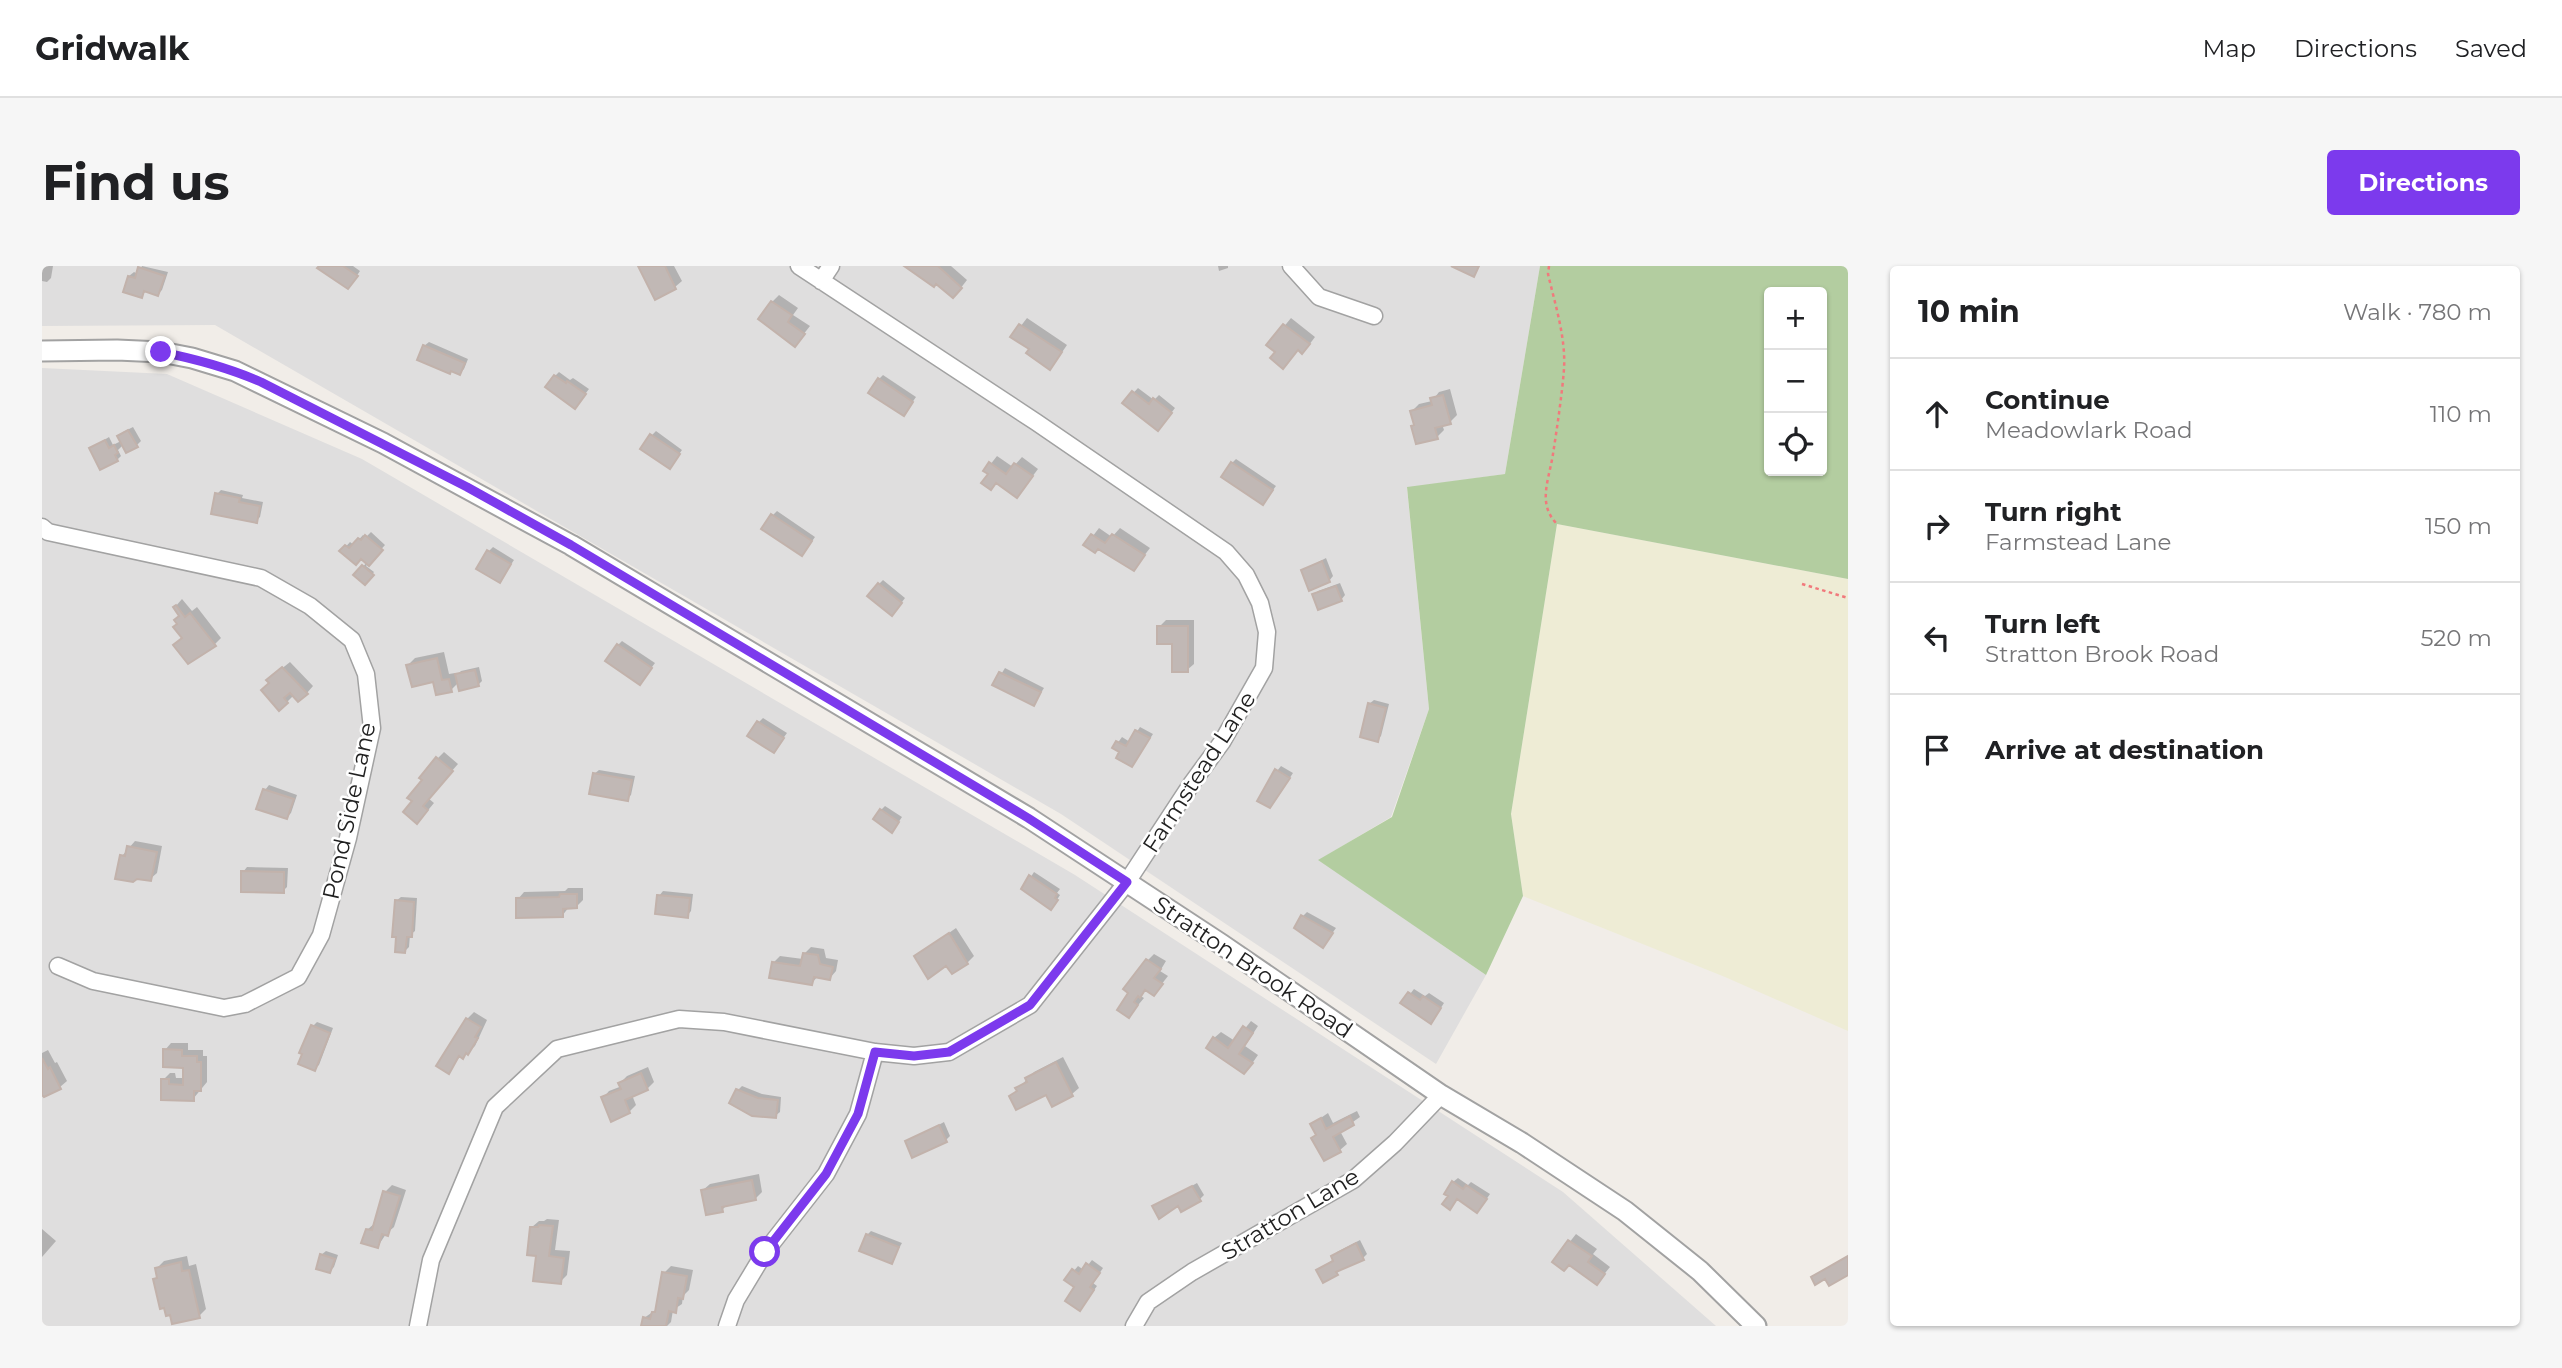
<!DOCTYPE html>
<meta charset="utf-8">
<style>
:root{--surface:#fff;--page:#f6f6f6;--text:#202124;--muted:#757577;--line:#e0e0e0;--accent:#7c3aed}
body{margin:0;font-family:Montserrat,sans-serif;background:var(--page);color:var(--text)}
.controls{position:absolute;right:21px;top:21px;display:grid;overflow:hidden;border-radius:7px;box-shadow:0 2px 5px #0004}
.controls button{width:63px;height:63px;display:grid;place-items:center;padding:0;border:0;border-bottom:2px solid var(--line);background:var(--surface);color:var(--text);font:35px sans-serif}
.stop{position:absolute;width:21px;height:21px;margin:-16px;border:5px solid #7c3aed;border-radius:50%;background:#fff}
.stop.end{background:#7c3aed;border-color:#fff;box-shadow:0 2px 7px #0008}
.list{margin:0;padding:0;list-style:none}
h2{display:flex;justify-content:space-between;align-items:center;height:91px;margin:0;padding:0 28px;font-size:30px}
h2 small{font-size:23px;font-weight:400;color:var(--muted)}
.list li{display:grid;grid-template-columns:46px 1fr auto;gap:21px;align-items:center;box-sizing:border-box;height:112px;padding:0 28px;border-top:2px solid var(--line)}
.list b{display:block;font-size:26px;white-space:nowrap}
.list p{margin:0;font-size:23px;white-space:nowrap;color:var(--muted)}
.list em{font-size:23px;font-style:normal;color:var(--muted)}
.icon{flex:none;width:38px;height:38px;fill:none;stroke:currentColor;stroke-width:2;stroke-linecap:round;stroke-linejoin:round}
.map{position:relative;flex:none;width:1806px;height:1060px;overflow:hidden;border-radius:7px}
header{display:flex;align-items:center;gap:42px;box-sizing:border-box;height:98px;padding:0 35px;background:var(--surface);border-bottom:2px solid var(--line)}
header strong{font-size:33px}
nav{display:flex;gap:38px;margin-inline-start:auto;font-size:24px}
.intro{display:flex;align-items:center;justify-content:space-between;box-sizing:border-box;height:168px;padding:0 42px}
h1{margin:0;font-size:49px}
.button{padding:18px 32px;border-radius:7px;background:var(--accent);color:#fff;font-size:24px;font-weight:700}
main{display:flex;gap:42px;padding:0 42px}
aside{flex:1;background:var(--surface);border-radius:7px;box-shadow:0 2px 5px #0004}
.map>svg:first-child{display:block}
.residential{fill:#dfdede}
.farmland{fill:#eeecd5}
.forest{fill:#b3cda0;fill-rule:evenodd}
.shadow{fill:#0003}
.building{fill:#c1b8b5;stroke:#c2b2ab;stroke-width:2}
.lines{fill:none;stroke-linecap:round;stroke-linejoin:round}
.minor-casing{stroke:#a2a2a2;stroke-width:19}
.tertiary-casing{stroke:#a2a2a2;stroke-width:23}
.path{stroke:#f1797c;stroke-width:2.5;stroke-dasharray:3.5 3.5;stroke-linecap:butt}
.minor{stroke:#fff;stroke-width:16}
.tertiary{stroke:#fff;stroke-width:19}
.route{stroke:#7c3aed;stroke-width:9}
.labels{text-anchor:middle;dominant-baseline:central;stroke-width:5;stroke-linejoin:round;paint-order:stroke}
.street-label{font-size:23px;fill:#212121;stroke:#fff}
</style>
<header>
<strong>Gridwalk</strong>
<nav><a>Map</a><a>Directions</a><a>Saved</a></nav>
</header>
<div class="intro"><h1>Find us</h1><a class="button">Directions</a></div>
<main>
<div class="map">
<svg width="1806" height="1060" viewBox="0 0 1806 1060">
<rect width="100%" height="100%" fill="#f1ede8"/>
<path class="residential" d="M 0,0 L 1498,0 L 1463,208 L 1365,222 L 1387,443 L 1349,551 L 1277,594 L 1444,709 L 1394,798 L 1019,548 L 173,59 L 0,60 Z
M 0,102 L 125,108 L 320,193 L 1033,609 L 1521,926 L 1674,1060 L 0,1060 Z"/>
<path class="farmland" d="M 1515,258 L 1806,313 L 1806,765 L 1683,711 L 1481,630 L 1469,548 Z"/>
<path class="forest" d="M 1498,0 L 1806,0 L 1806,313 L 1515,258 L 1469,548 L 1481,630 L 1444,709 L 1276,594 L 1350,551 L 1387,443 L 1365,221 L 1463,208 ZM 1727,26 L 1780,26 L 1780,205 L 1727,205 Z"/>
<path class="shadow" d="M 0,0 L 11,0 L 9,12 L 5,16 L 0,15 Z
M 100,0 L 126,6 L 120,24 L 116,28 L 104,24 L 100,30 L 87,10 L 92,6 L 96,8 Z
M 279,0 L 311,0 L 318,5 L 310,17 Z
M 598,0 L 632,0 L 640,15 L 633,21 L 614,31 Z
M 865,0 L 909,0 L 925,14 L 918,23 L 894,16 Z
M 1176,0 L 1186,0 L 1186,2 L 1177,5 Z
M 737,29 L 756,42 L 751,49 L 768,60 L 753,79 L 730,36 Z
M 985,52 L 1025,79 L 1014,95 L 971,70 Z
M 1249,52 L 1273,71 L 1267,79 L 1235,86 L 1227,79 Z
M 387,76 L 426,93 L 422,103 L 418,107 L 382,80 Z
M 517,106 L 528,114 L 531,112 L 547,123 L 537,136 L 513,110 Z
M 841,109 L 874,131 L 865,144 L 837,113 Z
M 1096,122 L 1112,134 L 1117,129 L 1133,142 L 1120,159 L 1082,137 Z
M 1408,123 L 1415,149 L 1408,156 L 1400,158 L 1402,164 L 1395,171 L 1374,158 L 1370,145 L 1377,138 L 1390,135 L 1397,126 Z
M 91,161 L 99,175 L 95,179 L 81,179 L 76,184 L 79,190 L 75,194 L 49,182 L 67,171 L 71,179 L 79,175 L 77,170 L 81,166 Z
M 614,165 L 640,184 L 631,197 L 609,170 Z
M 955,190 L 971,201 L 980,191 L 996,203 L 981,223 L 944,204 Z
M 1194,193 L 1234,220 L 1225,232 L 1190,197 Z
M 179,224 L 201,229 L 200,232 L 221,236 L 218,251 L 214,255 L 175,228 Z
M 735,245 L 773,271 L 764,284 L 731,249 Z
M 1057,262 L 1070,271 L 1078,262 L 1108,282 L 1092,303 L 1056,282 L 1044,279 Z
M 329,266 L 343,279 L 324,300 L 332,306 L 323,317 L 314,309 L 325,296 L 319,291 L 300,285 L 308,276 L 312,279 L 321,269 L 324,271 Z
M 451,281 L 472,294 L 458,315 L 447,285 Z
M 1284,292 L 1291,310 L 1287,315 L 1261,304 Z
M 841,314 L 863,332 L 854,344 L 837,318 Z
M 1298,317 L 1303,329 L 1299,334 L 1272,329 L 1276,325 Z
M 140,333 L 150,345 L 155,341 L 179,372 L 173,378 L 141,371 L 139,349 L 133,341 Z
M 1124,354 L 1152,354 L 1152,398 L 1145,404 L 1132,376 L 1117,361 Z
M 580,375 L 613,397 L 598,417 L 576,379 Z
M 402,386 L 407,408 L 413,407 L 414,410 L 419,405 L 437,401 L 440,415 L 436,419 L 417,416 L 409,424 L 366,399 L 373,392 Z
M 248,396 L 271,420 L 265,427 L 252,429 L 245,436 L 229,417 L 233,408 Z
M 963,402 L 1002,422 L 992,438 L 953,418 Z
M 1332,434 L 1347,438 L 1339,470 L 1335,474 L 1327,438 Z
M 721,452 L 745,467 L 732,485 L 717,456 Z
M 1098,461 L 1111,468 L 1094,494 L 1072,482 L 1080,471 L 1088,476 Z
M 402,486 L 416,498 L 386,532 L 392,537 L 382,549 L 372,535 L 395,493 Z
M 1239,500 L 1251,507 L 1232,536 L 1235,505 Z
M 557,504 L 593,510 L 589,529 L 585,533 L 552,508 Z
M 227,519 L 255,529 L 249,547 L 245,551 L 223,524 Z
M 843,540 L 860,551 L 854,560 L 839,544 Z
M 93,575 L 120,580 L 115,607 L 108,613 L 80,590 Z
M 205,601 L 246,602 L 245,621 L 241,625 L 201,606 Z
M 992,606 L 1018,623 L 1015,627 L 1018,629 L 1013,637 L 981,623 Z
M 526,622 L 541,622 L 541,634 L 534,641 L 527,641 L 520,650 L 476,633 L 482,626 L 523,625 Z
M 621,625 L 651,628 L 649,645 L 645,650 L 617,630 Z
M 359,631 L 375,632 L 373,665 L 368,669 L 367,681 L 363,685 L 354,635 Z
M 1265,646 L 1294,662 L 1281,680 L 1261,650 Z
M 914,662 L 932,690 L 925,697 L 905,697 L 874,690 Z
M 769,681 L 782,683 L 784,692 L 796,694 L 794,705 L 788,712 L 776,710 L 770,717 L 732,696 L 738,690 L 761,693 L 762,688 Z
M 1112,688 L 1124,695 L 1118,705 L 1126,710 L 1112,728 L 1103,722 L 1097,729 L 1102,732 L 1087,750 L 1106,694 Z
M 1372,723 L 1383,730 L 1387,727 L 1402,737 L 1393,751 L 1361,737 Z
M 432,746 L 445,754 L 433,780 L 421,791 L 419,789 L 407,805 L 425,753 Z
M 1209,755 L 1216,760 L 1203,780 L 1216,789 L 1209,799 L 1172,772 L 1179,766 L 1193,775 Z
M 275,756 L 291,762 L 277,799 L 272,803 L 271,760 Z
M 129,777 L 146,777 L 146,784 L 161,784 L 161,790 L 165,790 L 165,816 L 151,833 L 121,832 L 121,814 L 128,807 L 133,807 L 134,812 L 143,812 L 143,800 L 123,784 Z
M 6,784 L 13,797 L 15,796 L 25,815 L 18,821 L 0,829 L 0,787 Z
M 1021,791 L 1037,822 L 1030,828 L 1011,839 L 1004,827 L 969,830 L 992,806 Z
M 606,801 L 612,816 L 605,823 L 590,829 L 594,839 L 587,846 L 561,832 L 567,825 L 580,820 L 578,817 L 585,810 Z
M 700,820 L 720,828 L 739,831 L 738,846 L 733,850 L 696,824 Z
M 1315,845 L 1318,851 L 1298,865 L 1305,878 L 1298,884 L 1283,893 L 1270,858 L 1286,847 L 1291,857 Z
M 902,856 L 908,870 L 904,874 L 865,876 Z
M 717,908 L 720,926 L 713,933 L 686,938 L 680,944 L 661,924 L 668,918 Z
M 1416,912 L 1426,919 L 1429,916 L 1448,928 L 1439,941 L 1408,930 L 1411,916 Z
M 1155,917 L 1162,929 L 1158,933 L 1112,941 Z
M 350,919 L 364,924 L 352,961 L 344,968 L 336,980 L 325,964 L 333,957 L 343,926 Z
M 505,953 L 517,954 L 513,984 L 528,985 L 525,1009 L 518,1016 L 496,989 L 490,961 L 497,955 L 502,955 Z
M 0,963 L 14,975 L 0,991 Z
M 829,965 L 860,977 L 849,996 L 825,969 Z
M 1534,968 L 1555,983 L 1551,988 L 1568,1001 L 1555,1017 L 1528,998 L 1512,996 Z
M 1318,974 L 1325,988 L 1321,992 L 1298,1002 L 1295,1008 L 1276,1004 L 1292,993 L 1291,991 L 1295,986 Z
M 284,985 L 296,989 L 292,1001 L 288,1005 L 279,989 Z
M 145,990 L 147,1000 L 154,998 L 164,1043 L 157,1050 L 113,1013 L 117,1010 L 115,1002 L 122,995 Z
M 1050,994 L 1061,1002 L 1051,1017 L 1055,1020 L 1042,1038 L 1035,1021 L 1024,1014 L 1036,1000 L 1042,1004 Z
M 629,1000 L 651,1004 L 647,1024 L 641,1030 L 640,1038 L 631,1044 L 629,1056 L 625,1060 L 607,1060 L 602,1052 L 615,1043 L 622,1007 Z"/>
<path class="building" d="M 277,0 L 301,0 L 316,10 L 306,23 L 275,2 Z
M 596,0 L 623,0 L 634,23 L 613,34 Z
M 862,0 L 896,0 L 920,22 L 911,32 L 894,18 L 892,21 Z
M 1409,0 L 1437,0 L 1432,11 Z
M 96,1 L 123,10 L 116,30 L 102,25 L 100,32 L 81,26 L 86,10 L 93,12 Z
M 729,35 L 750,49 L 746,56 L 763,68 L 753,81 L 716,53 Z
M 977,58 L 1020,86 L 1008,104 L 984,87 L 987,83 L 968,71 Z
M 1241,58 L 1268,78 L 1260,88 L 1256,84 L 1241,103 L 1228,92 L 1233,86 L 1224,79 Z
M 381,79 L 423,97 L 418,109 L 409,105 L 408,108 L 375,94 Z
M 512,109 L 524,117 L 525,115 L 544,128 L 533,143 L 503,121 Z
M 836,112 L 871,136 L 862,150 L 826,127 Z
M 1090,125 L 1107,138 L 1111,132 L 1130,147 L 1116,165 L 1080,137 Z
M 1401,129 L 1409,158 L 1393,162 L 1396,173 L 1374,178 L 1369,160 L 1372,159 L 1368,145 L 1390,139 L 1388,132 Z
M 86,164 L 96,181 L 84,187 L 75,170 Z
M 608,168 L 638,188 L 628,203 L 598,183 Z
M 63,174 L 67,182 L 72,179 L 76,187 L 73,189 L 76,195 L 58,204 L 47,182 Z
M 947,196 L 964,208 L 972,197 L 991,210 L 975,232 L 954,217 L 949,224 L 939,217 L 946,208 L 941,205 Z
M 1189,196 L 1231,224 L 1221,239 L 1179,211 Z
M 173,227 L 198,232 L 197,236 L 218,240 L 215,257 L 169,248 Z
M 729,248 L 770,275 L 760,290 L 719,263 Z
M 1049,268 L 1063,277 L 1070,268 L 1103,289 L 1092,305 L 1056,283 L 1053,287 L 1041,279 Z
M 323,269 L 341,284 L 327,300 L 319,293 L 314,299 L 297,285 L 303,279 L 307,282 L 316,272 L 319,274 Z
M 445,284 L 469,298 L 458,317 L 434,303 Z
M 1280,295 L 1288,316 L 1267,325 L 1259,304 Z
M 320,299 L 332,309 L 323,319 L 311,309 Z
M 836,317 L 860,337 L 850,350 L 825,330 Z
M 1294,320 L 1300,335 L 1276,344 L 1270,328 Z
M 134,339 L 143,351 L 148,347 L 174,380 L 146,398 L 131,379 L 140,372 L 131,361 L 135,358 L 132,354 L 137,350 L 131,341 Z
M 1115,360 L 1146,360 L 1146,406 L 1130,406 L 1130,378 L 1115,378 Z
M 575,378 L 610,402 L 598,419 L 563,395 Z
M 395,392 L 400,414 L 407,413 L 410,426 L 394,429 L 391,416 L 370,421 L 364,399 Z
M 240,401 L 266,428 L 256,436 L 248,427 L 242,432 L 246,437 L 237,445 L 219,424 L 227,417 L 224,414 Z
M 433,404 L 437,420 L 417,425 L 413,408 Z
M 957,406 L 999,426 L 992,440 L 950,419 Z
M 1326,437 L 1344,442 L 1336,476 L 1318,471 Z
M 715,455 L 742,472 L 732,487 L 705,470 Z
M 1093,464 L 1108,472 L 1090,501 L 1074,492 L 1077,486 L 1070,482 L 1074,475 L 1084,480 Z
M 394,491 L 411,505 L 381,540 L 386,544 L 375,558 L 361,546 L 370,535 L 365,532 L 380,514 L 377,512 Z
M 1233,503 L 1248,512 L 1228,542 L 1215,535 Z
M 551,507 L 590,514 L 586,535 L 547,528 Z
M 221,523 L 252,533 L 245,553 L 214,543 Z
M 838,543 L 857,556 L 850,567 L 831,553 Z
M 85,580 L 115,586 L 109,615 L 95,613 L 91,616 L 73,613 L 78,589 L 83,590 Z
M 199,605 L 242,606 L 242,627 L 199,626 Z
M 987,609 L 1015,628 L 1013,632 L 1016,634 L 1009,644 L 979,623 Z
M 518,628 L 535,628 L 535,642 L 521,643 L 521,651 L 474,652 L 474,632 L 517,631 Z
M 615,629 L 648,632 L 646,652 L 613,648 Z
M 353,634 L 372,636 L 370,671 L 365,671 L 363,687 L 353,686 L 354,671 L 350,671 Z
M 1259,649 L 1291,667 L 1281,682 L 1252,662 Z
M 907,667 L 926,698 L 910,708 L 904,700 L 886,713 L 872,690 Z
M 761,687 L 776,689 L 778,698 L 791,701 L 788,714 L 772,711 L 770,719 L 727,712 L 730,696 L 758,700 Z
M 1104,693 L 1119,703 L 1112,712 L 1121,718 L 1112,730 L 1103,724 L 1098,732 L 1096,730 L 1092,736 L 1096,739 L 1087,752 L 1075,744 L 1086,727 L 1081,723 Z
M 1366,726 L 1378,734 L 1381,730 L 1399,742 L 1389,758 L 1358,737 Z
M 424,752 L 439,761 L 433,771 L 436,772 L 426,789 L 424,787 L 421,793 L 417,790 L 407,808 L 394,800 Z
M 269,759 L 288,767 L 273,805 L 256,798 L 260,788 L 257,787 Z
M 1201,760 L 1211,767 L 1197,788 L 1211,797 L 1202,808 L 1164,782 L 1171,771 L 1186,782 Z
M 121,783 L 140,784 L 140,790 L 155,790 L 155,796 L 159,796 L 159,825 L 152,825 L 152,835 L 119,834 L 119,813 L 127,813 L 127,818 L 141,819 L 141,802 L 121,801 Z
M 0,792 L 6,803 L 8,801 L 19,823 L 2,831 L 0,829 Z
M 1014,796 L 1031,830 L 1010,841 L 1004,829 L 974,844 L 967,830 L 975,825 L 973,822 L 985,816 L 983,812 Z
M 599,807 L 606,824 L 583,834 L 588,847 L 569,856 L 559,831 L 579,823 L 576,817 Z
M 694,823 L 716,832 L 736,834 L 734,852 L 710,850 L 687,837 Z
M 1308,850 L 1312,859 L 1291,871 L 1299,886 L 1282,895 L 1269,872 L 1274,869 L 1268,858 L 1279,852 L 1284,863 Z
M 897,859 L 905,876 L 870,892 L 863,875 Z
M 710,914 L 714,934 L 680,941 L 681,946 L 664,949 L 659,924 Z
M 1410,915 L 1421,923 L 1424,919 L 1445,933 L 1435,947 L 1415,933 L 1408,944 L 1400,938 L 1406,930 L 1402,928 Z
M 1150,920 L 1159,935 L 1139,946 L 1136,940 L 1117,953 L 1110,940 Z
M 341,925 L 358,930 L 346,970 L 340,968 L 336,982 L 319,977 L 324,963 L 330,964 Z
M 497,959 L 511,960 L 507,990 L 522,992 L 519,1018 L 491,1015 L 494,990 L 485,989 L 488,961 L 496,961 Z
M 824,968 L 857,981 L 850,998 L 817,985 Z
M 1526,974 L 1550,990 L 1546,996 L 1563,1008 L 1555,1019 L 1527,999 L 1522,1005 L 1510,996 Z
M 1314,977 L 1322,994 L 1294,1006 L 1296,1009 L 1281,1017 L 1274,1004 L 1291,995 L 1289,990 Z
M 278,988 L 293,993 L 288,1007 L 274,1003 Z
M 1806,990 L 1806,1009 L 1787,1020 L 1783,1013 L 1773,1019 L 1769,1011 Z
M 139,996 L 140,1005 L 147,1004 L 158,1052 L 130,1058 L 128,1049 L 124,1050 L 122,1042 L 118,1043 L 111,1013 L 115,1012 L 113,1002 Z
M 1044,997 L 1058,1007 L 1048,1021 L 1052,1024 L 1038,1045 L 1023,1035 L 1032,1021 L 1022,1014 L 1030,1003 L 1037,1008 Z
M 620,1006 L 645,1010 L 641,1033 L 636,1032 L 634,1047 L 627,1045 L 624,1060 L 599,1060 L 601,1051 L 608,1053 L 610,1046 L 613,1046 Z"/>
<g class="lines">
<g class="minor-casing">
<path id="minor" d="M 1249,0 L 1277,31 L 1332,50
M 779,15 L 789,0
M 0,261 L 6,266 L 219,312 L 268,340 L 310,374 L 324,408 L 330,462 L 306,572 L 279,669 L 256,711 L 203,738 L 182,742 L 51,715 L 16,700
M 376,1060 L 389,994 L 453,841 L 515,783 L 637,753 L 682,756 L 833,786 L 872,790 L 907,786 L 988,739 L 1085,616 L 1150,517 L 1180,476 L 1222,402 L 1225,366 L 1218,337 L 1204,309 L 1184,286 L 994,156 L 757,0
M 685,1060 L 694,1034 L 723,986 L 784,908 L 816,848 L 833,786
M 1092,1060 L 1106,1036 L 1150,1006 L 1311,914 L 1353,877 L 1399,829"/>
</g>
<g class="tertiary-casing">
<path id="tertiary" d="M 0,85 L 75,84 L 119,86 L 150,92 L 193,105 L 341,177 L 529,279 L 987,552 L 1179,678 L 1399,829 L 1480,877 L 1583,945 L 1658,1005 L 1714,1060"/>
</g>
<path class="path" d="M 1507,0 L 1506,8 C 1513,38 1524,72 1522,103 C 1520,129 1515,162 1511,188 C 1507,214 1495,238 1515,258
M 1760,318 L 1806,332"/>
<use href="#minor" class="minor"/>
<use href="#tertiary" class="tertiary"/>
</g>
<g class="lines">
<path class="route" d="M 119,86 C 154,93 187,102 219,116 L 425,221 L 529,279 L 986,552 L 1085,616 L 988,739 L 907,786 L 872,790 L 833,786 L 816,848 L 784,908 L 723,986"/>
</g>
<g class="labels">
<g class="street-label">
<text transform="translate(1157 506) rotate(-57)">Farmstead Lane</text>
<text transform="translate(307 545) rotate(-78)">Pond Side Lane</text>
<text transform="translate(1211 701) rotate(34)">Stratton Brook Road</text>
<text transform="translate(1248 948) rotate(-31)">Stratton Lane</text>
</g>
</g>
</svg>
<div class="controls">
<button>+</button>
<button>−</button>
<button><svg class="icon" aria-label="locate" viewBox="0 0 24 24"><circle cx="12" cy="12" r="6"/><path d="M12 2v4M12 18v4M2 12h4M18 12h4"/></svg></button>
</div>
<div class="stop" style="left:723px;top:986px"></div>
<div class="stop end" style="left:119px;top:86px"></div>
</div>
<aside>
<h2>10 min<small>Walk · 780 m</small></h2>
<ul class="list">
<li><svg class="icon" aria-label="ahead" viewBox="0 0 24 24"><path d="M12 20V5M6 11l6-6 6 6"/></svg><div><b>Continue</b><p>Meadowlark Road</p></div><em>110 m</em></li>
<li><svg class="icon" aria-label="right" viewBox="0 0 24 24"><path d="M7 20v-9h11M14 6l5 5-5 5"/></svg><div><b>Turn right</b><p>Farmstead Lane</p></div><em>150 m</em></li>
<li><svg class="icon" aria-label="left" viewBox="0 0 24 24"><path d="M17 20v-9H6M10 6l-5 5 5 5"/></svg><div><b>Turn left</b><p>Stratton Brook Road</p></div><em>520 m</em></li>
<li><svg class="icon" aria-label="arrive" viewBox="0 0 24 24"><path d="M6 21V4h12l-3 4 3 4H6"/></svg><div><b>Arrive at destination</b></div></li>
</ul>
</aside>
</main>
